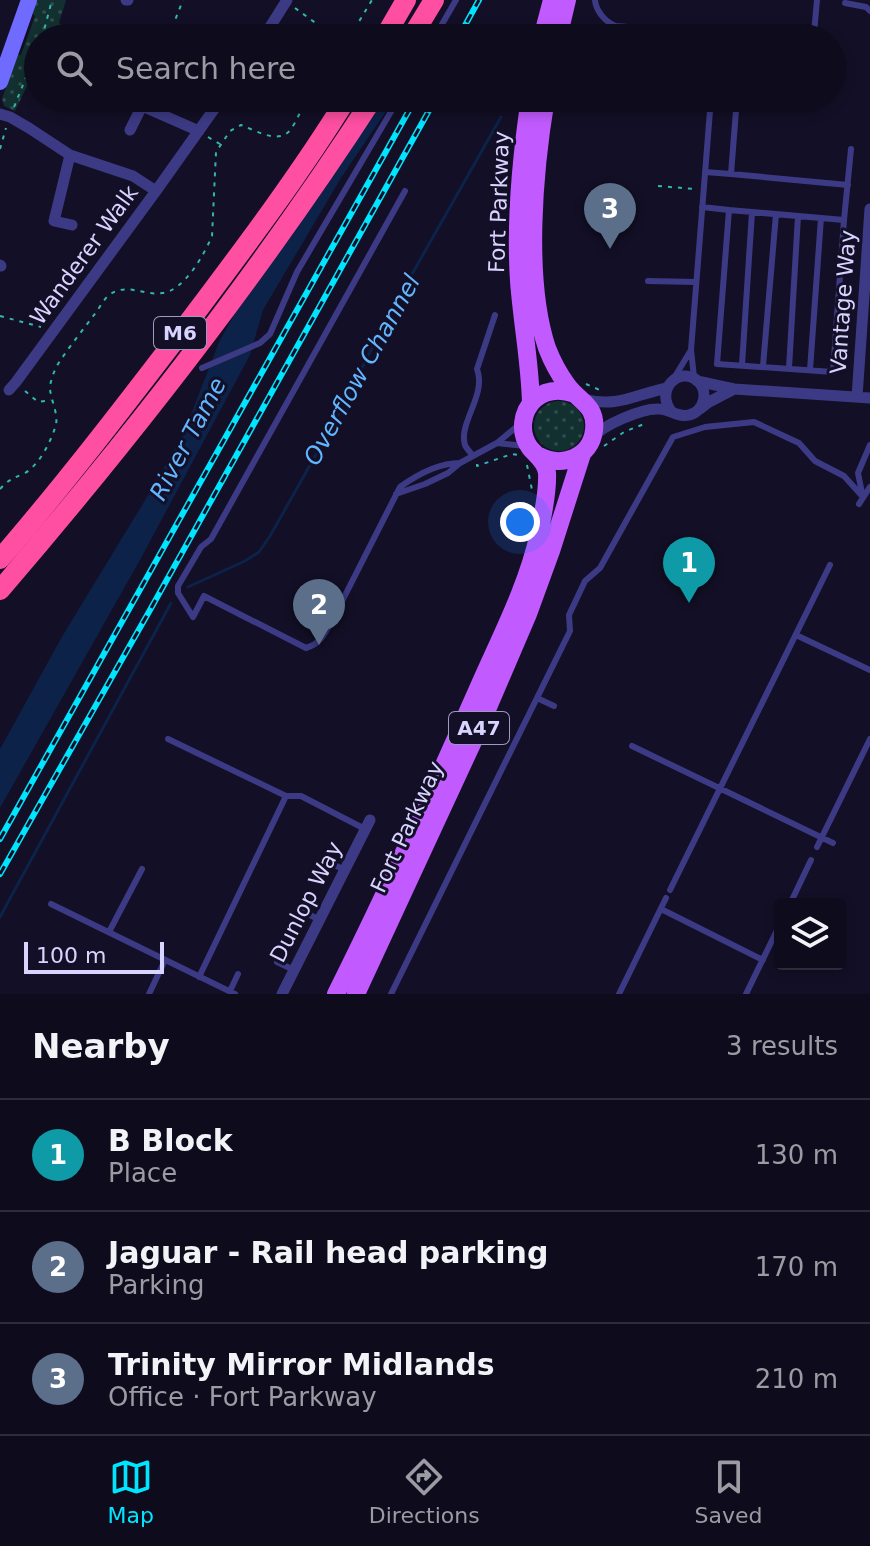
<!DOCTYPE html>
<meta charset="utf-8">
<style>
:root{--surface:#0e0b1c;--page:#171425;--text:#f1f3f6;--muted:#9b9ba3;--line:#2e2b3b;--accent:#00e5ff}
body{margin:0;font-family:"DejaVu Sans",sans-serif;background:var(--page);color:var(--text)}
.controls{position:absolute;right:24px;bottom:24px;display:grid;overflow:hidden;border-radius:8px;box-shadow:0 4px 12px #0003}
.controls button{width:72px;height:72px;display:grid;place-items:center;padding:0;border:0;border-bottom:2px solid var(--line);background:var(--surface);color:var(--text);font:40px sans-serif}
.scale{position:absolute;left:24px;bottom:20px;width:140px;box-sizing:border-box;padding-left:8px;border:4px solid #d9d4ff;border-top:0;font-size:22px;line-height:28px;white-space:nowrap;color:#d9d4ff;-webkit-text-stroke:6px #130f26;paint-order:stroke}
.you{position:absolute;left:520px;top:522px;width:28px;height:28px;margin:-20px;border:6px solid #fff;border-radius:50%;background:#1a73e8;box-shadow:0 0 0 12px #1a73e833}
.badge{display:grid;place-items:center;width:52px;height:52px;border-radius:50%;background:var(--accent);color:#fff;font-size:26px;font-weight:700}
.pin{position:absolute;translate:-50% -66px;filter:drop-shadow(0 2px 4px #0008)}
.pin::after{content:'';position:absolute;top:42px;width:28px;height:24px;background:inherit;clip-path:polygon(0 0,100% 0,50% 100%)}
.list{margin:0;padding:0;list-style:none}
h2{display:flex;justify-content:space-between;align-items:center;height:104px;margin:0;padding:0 32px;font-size:34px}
h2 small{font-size:26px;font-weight:400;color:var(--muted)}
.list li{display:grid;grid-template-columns:52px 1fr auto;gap:24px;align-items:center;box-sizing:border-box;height:112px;padding:0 32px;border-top:2px solid var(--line)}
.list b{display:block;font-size:30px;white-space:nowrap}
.list p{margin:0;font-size:26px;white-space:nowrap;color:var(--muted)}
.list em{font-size:26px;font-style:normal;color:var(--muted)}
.icon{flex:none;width:44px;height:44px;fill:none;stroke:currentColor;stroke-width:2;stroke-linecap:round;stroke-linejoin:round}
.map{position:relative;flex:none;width:870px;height:994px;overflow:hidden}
.search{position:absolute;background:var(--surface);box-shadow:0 4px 12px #0003;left:24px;right:24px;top:24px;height:88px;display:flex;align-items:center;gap:20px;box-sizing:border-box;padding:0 28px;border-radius:44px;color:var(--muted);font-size:30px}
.sheet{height:440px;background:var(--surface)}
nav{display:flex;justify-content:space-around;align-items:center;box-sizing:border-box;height:112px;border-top:2px solid var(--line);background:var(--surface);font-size:22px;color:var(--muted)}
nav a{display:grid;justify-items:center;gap:4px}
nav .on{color:var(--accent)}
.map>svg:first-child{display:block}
.grass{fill:url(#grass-dots)}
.water{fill:#0c2248}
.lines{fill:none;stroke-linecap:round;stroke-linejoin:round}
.stream{stroke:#0c2248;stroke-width:3}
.path{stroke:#2fb8b0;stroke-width:2;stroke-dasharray:4 6;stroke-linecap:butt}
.lane{stroke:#3d3a85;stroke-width:6}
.street{stroke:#3d3a85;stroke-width:11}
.secondary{stroke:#6f6bff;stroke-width:16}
.primary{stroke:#c25bff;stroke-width:18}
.highway{stroke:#ff4fa3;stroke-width:20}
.rail-casing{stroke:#00e5ff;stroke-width:6}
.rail{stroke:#130f26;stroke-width:3;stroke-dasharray:9;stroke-linecap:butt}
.labels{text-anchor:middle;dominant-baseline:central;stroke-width:6;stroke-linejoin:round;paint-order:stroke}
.shield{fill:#130f26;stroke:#9e99be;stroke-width:2}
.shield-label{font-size:20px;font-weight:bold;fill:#d9d4ff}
.street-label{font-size:22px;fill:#d9d4ff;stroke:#130f26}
.water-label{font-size:24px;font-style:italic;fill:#62b6ff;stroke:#130f26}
</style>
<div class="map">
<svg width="870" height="994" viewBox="0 0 870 994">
<defs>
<pattern id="grass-dots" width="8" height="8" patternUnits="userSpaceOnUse" patternTransform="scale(2)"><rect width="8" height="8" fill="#12302f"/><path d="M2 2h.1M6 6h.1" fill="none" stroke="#344d4e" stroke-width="1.8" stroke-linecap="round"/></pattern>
</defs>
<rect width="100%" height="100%" fill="#130f26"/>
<path class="grass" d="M 35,0 L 66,0 L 59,23 L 66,27 L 62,38 L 38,38 L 38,63 L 15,111 L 4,106 L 2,99 L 17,55 L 21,55 L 35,16 L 33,14 Z
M534 426a25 25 0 1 1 50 0a25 25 0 1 1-50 0Z"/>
<path class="water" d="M 369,98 L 395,98 L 341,178 L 263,310 L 250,355 L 140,560 L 0,808 L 0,749 L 63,635 L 153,487 L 185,430 L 219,342 L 281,231 Z"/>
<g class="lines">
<path class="stream" d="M 188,587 L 245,561 L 259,552 L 270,536 L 340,412 L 386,320 L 501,117
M 0,917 L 171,603"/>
<path class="path" d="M 295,8 L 336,38
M 172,28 L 183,0
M 42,38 L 52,0
M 160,38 L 172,28 L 180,38
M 349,38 L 372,0
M 14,107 L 27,75 L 38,59
M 208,137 L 220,144
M 0,149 L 6,128
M 658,186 L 695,189
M 0,316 L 41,327
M 586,384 L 602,391
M 25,391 L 38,402 L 51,400
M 604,446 L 624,432 L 644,424 L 643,421
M 477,464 L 477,466 L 512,454 L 519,455
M 527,465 L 532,490
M 0,489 C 10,478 13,479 25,473 C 39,465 50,443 55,428 C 60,415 50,400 50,387 C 51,379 54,371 58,364 C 69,347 82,331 94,315 C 99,309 103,300 109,295 C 127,282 143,296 162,293 C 184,291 204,255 212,236 L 216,152 L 230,131 L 241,125 C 257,131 282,147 293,126 C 299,116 302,107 309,98"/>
<path class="lane" d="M 595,0 C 596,11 605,22 616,26 L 762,38
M 845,3 L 866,7 L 870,11
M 434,38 L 456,0
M 809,38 L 814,33 L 817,0
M 705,172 L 731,174 L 737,98
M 731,174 L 848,185
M 702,207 L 729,210 L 717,364 L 833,372 L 844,220 L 851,149
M 729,210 L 844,220
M 648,281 L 696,282
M 742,365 L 752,212
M 763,366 L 776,214
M 202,368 L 260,343 L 270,334 L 297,272 L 399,98
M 789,368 L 798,216
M 810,370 L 821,218
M 694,377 L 691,350 L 711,98
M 674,378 L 691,350
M 497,443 L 525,446
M 473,456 C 471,453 466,448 465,445 C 458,423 487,395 477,369 L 495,315
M 862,493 L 858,473 L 870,445
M 396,494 L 425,484 L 448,473 L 460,463 L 497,443 L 520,424
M 859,504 L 870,487
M 193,617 L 178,593 L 178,586 L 201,547 L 211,539 L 405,191
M 193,617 L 204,596 L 306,648 C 320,644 325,634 332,621 L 400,487 C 418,474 438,463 460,463
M 796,635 L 870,670
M 537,698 L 554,706
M 168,739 L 286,796 L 199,977
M 632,746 L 833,843
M 286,796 L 301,796 L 365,829
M 817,847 L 870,739
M 326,861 L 345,870
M 670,890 L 830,565
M 51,904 L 235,994
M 790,904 L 811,860
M 661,909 L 763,960
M 302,911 L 320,920
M 109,932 L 142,869
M 277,962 L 294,970
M 230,991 L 238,974
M 149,994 L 165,960
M 391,994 L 570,631 L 569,615 L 585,581 L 600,568 L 673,437 L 705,427 L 754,422 L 799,443 L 815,461 L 844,476 L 863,497
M 619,994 L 666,898
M 746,994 L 780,924"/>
<path class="street" d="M 126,0 L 128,0
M 263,38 L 287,0
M 0,114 L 10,117 L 29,128 L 70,155 L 133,176 L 156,191 L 222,98
M 130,130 L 142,106 L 199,131
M 70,155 L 54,221 L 72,225
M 0,265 L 1,266
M 697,381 L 734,389 L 870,398
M 9,390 L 16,382 L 156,191
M 857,397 L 870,209
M 583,399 C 619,408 633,395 667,388
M 700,409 L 709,402 L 734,389
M 592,438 C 603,425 642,408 659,409 C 670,409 678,418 689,415 C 704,412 709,392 698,381 C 679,365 655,390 671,411
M 282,994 L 370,820"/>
<path class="secondary" d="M 0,82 L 29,0"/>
<path class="primary" d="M 542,38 L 552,0
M 558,38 L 567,0
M 530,98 C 521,158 515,220 519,281 C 522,322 530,362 531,403
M 539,456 C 561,468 591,458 594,430 C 597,405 579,402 567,385 C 559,374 552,361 547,348 C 524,279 534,169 546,98
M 336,994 C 386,894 432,793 477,691 C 499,640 527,588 539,533 C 543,515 548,492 547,473 C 546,462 537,456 530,448 C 519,433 521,412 535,399 C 547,389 561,389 575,394
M 356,994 L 477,733 L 528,614 L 551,551 L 582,454"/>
<path class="highway" d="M 384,38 L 406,0
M 411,38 L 434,0
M 0,559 C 64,485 123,408 182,331 C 239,255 297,179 347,98
M 0,590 C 134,434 261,271 373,98"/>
<g class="rail-casing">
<path id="rail" d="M 458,38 L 479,0
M 0,839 L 416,98
M 0,874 L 150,610 L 436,98"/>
</g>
<use href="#rail" class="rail"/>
</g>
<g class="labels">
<g class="shield">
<rect x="154" y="317" width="52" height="32" rx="6"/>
<rect x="449" y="712" width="60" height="32" rx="6"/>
</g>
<g class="shield-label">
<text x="180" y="333">M6</text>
<text x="479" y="728">A47</text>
</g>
<g class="street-label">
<text transform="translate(499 202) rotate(-88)">Fort Parkway</text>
<text transform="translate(84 255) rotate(-54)">Wanderer Walk</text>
<text transform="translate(843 302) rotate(-86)">Vantage Way</text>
<text transform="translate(407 827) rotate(-65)">Fort Parkway</text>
<text transform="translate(306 902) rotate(-63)">Dunlop Way</text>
</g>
<g class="water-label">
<text transform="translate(362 370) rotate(-61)">Overflow Channel</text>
<text transform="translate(188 439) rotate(-62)">River Tame</text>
</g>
</g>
</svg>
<div class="controls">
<button><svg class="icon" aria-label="layers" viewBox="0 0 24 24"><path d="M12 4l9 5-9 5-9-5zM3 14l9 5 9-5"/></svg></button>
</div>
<div class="scale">100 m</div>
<div class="you"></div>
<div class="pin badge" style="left:689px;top:603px;background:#0f9aa8">1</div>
<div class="pin badge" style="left:319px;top:645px;background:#5c6f8a">2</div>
<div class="pin badge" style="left:610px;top:249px;background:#5c6f8a">3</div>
<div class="search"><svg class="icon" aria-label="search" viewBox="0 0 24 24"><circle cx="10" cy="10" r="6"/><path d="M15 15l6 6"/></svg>Search here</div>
</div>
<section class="sheet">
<h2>Nearby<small>3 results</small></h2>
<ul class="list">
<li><span class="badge" style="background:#0f9aa8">1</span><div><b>B Block</b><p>Place</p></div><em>130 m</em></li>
<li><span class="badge" style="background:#5c6f8a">2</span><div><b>Jaguar - Rail head parking</b><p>Parking</p></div><em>170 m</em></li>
<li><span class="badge" style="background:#5c6f8a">3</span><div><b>Trinity Mirror Midlands</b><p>Office · Fort Parkway</p></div><em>210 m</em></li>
</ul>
</section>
<nav>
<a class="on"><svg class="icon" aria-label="map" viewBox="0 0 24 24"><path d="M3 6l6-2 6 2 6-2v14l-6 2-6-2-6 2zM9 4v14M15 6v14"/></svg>Map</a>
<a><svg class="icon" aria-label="directions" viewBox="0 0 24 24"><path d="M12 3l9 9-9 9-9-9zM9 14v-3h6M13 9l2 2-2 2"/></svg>Directions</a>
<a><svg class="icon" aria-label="saved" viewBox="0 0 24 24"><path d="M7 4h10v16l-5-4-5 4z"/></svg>Saved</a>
</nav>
